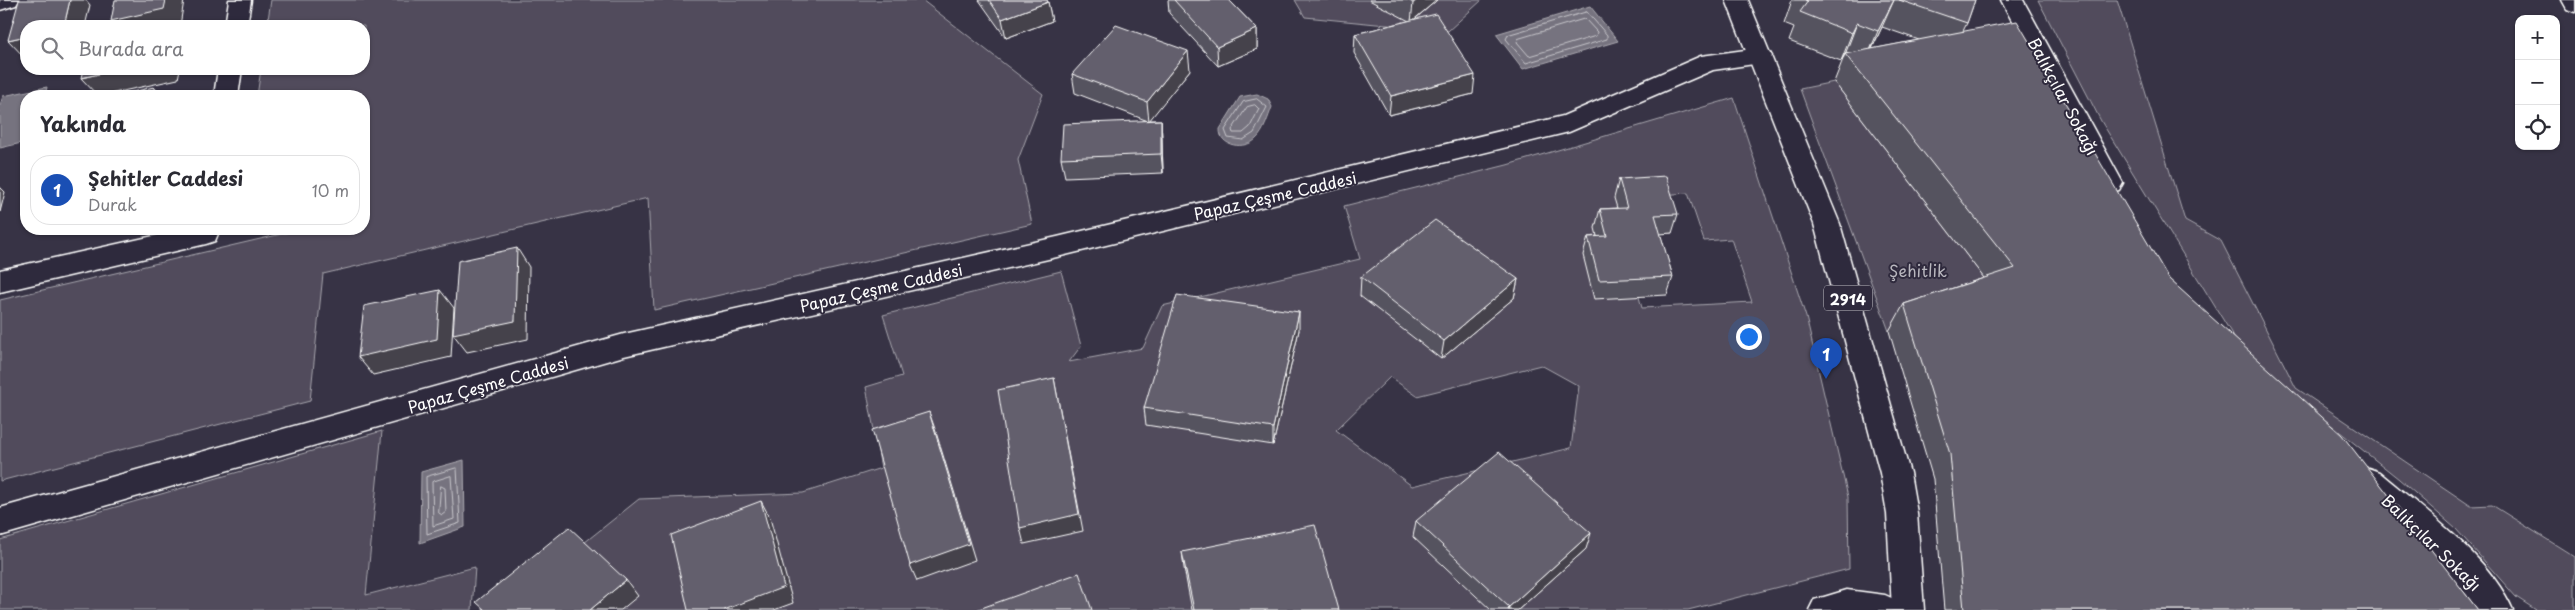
<!DOCTYPE html>
<html lang="tr">
<meta charset="utf-8">
<style>
:root{--surface:#fff;--page:#f7f7f7;--text:#2b2b33;--muted:#7c7c81;--line:#e1e1e2;--accent:#7c3aed}
body{margin:0;font-family:"Playpen Sans",sans-serif;background:var(--page);color:var(--text)}
.controls{position:absolute;right:15px;top:15px;display:grid;overflow:hidden;border-radius:10px;box-shadow:0 1px 4px #0004}
.controls button{width:45px;height:45px;display:grid;place-items:center;padding:0;border:0;border-bottom:1px solid var(--line);background:var(--surface);color:var(--text);font:25px sans-serif}
.you{position:absolute;left:1748px;top:336px;width:18px;height:18px;margin:-12px;border:4px solid #fff;border-radius:50%;background:#1a73e8;box-shadow:0 0 0 8px #1a73e833}
.badge{display:grid;place-items:center;width:32px;height:32px;border-radius:50%;background:var(--accent);color:#fff;font-size:16px;font-weight:700}
.pin{position:absolute;translate:-50% -41px;filter:drop-shadow(0 1px 2px #0008)}
.pin::after{content:'';position:absolute;top:26px;width:18px;height:15px;background:inherit;clip-path:polygon(0 0,100% 0,50% 100%)}
.list{margin:0;padding:0;list-style:none}
h2{display:flex;justify-content:space-between;align-items:center;height:65px;margin:0;padding:0 20px;font-size:21px}
h2 small{font-size:16px;font-weight:400;color:var(--muted)}
.list li{display:grid;grid-template-columns:32px 1fr auto;gap:15px;align-items:center;box-sizing:border-box;height:70px;margin:0 10px 10px;padding:0 10px;border:1px solid var(--line);border-radius:20px}
.list b{display:block;font-size:19px;white-space:nowrap}
.list p{margin:0;font-size:16px;white-space:nowrap;color:var(--muted)}
.list em{font-size:16px;font-style:normal;color:var(--muted)}
.icon{flex:none;width:28px;height:28px;fill:none;stroke:currentColor;stroke-width:2;stroke-linecap:round;stroke-linejoin:round}
.map{position:relative;flex:none;width:2575px;height:610px;overflow:hidden}
.search{position:absolute;background:var(--surface);box-shadow:0 1px 4px #0004;left:20px;top:20px;width:350px;height:55px;display:flex;align-items:center;gap:12px;box-sizing:border-box;padding:0 18px;border-radius:20px;color:var(--muted);font-size:19px}
.panel{position:absolute;background:var(--surface);box-shadow:0 1px 4px #0004;left:20px;top:90px;width:350px;height:145px;border-radius:20px}
.map>svg:first-child{display:block}
.green{fill:#514c5c;stroke:#a8a6ae;fill-rule:evenodd}
.water{fill:#76737f;stroke:#adabb2}
.lines{fill:none;stroke-linecap:round;stroke-linejoin:round}
.shore{stroke:#c8c7cc;stroke-width:1}
.minor-casing{stroke:#fff;stroke-width:3}
.major-casing{stroke:#fff;stroke-width:3}
.minor{fill:#2f2a3d;fill-rule:evenodd}
.major{fill:#2f2a3d;fill-rule:evenodd}
.wall{fill:#55525e;stroke:#fff;fill-rule:evenodd}
.shaded-wall{fill:#45424c;stroke:#fff}
.building{fill:#635f6d;stroke:#fff}
.labels{text-anchor:middle;dominant-baseline:central;stroke-width:4;stroke-linejoin:round;paint-order:stroke}
.shield{fill:#2f2a3d;stroke:#c1bfc5;stroke-width:1}
.shield-label{font-size:15px;font-weight:bold;fill:#fff}
.street-label{font-size:16px;fill:#fff;stroke:#2f2a3d}
.park-label{font-size:16px;fill:#b9b7be;stroke:#2f2a3d}
</style>
<div class="map">
<svg width="2575" height="610" viewBox="0 0 2575 610">
<rect width="100%" height="100%" fill="#373345"/>
<filter id="ink" filterUnits="userSpaceOnUse"><feTurbulence type="fractalNoise" baseFrequency=".02" numOctaves="2"/><feDisplacementMap in="SourceGraphic" scale="10" xChannelSelector="R" yChannelSelector="G"/><feConvolveMatrix kernelMatrix="1 2 1 2 8 2 1 2 1" color-interpolation-filters="sRGB"/></filter>
<g filter="url(#ink)">
<path class="green" d="M 271,0 L 922,0 L 1043,94 L 1018,160 L 1032,224 L 654,310 L 648,198 L 323,274 L 310,401 L 0,481 L 0,300 L 303,229 L 364,229 L 364,96 L 257,96 L 261,69 L 364,69 L 364,26 L 267,26 Z
M 1295,0 L 1482,0 L 1448,31 L 1305,17 Z
M 2038,0 L 2117,0 L 2185,221 L 2221,241 L 2296,388 L 2471,506 L 2492,505 L 2575,557 L 2575,610 L 2536,610 L 2516,597 L 2456,529 L 2399,479 L 2246,357 L 2101,121 Z
M 1834,82 L 1997,295 L 1889,331 L 1800,89 Z
M 1734,98 L 1806,317 L 1848,497 L 1849,569 L 1688,610 L 500,610 L 639,499 L 803,493 L 881,468 L 866,387 L 902,376 L 883,315 L 1061,271 L 1081,346 L 1069,362 L 1143,348 L 1162,306 L 1360,259 L 1344,206 L 1507,165 ZM 1688,193 L 1704,241 L 1731,239 L 1752,302 L 1642,308 L 1639,297 L 1650,234 L 1672,233 L 1660,195 ZM 1541,365 L 1579,386 L 1571,448 L 1412,486 L 1336,430 L 1390,377 L 1417,396 Z
M 382,431 L 366,595 L 475,567 L 472,610 L 0,610 L 0,540 Z"/>
<path class="water" d="M 1590,6 L 1618,41 L 1523,69 L 1496,34 Z
M 47,87 L 45,96 L 26,96 L 26,142 L 0,148 L 0,105 L 3,96 Z
M 1257,94 L 1268,99 L 1272,107 C 1268,117 1264,132 1256,139 C 1245,150 1219,147 1220,129 L 1240,97 Z
M 464,460 L 465,527 L 420,543 L 421,472 Z"/>
<g class="lines">
<path class="shore" d="M 1587,12 L 1607,35 L 1607,39 L 1526,63 L 1506,39 L 1508,35 Z
M 1585,19 L 1597,32 L 1596,36 L 1529,56 L 1517,42 L 1518,39 Z
M 1257,99 L 1267,107 L 1254,133 L 1243,140 L 1228,138 L 1225,130 L 1243,102 Z
M 1255,105 L 1259,109 L 1250,127 L 1243,133 L 1233,133 L 1232,130 L 1247,107 Z
M 457,468 L 460,523 L 427,534 L 426,477 Z
M 451,476 L 454,519 L 433,526 L 432,482 Z
M 441,486 L 445,488 L 446,512 L 442,515 L 439,513 Z"/>
<g class="minor-casing">
<path id="minor" d="M 0,0 L 19,0 L 16,5 L 0,10 Z
M 229,0 L 251,0 L 247,26 L 225,26 Z
M 2001,0 L 2023,0 L 2123,183 L 2119,190 L 2110,192 L 2101,190 Z
M 2562,0 L 2575,0 L 2575,12 L 2567,9 Z
M 1760,48 L 1768,50 L 1772,56 L 1768,62 L 1713,70 L 1569,132 L 1057,257 L 624,356 L 0,536 L 0,508 L 624,334 L 1057,237 L 1563,116 L 1701,56 Z
M 218,69 L 242,69 L 238,96 L 214,96 Z
M 185,229 L 220,229 L 215,241 L 206,244 L 0,292 L 0,270 Z
M 2368,468 L 2379,472 C 2423,509 2489,556 2513,610 L 2478,610 C 2445,563 2400,527 2357,490 L 2353,481 L 2357,472 Z
M 1847,590 L 1885,595 L 1896,600 L 1901,610 L 1809,610 L 1814,600 Z"/>
</g>
<g class="major-casing">
<path id="major" d="M 1726,0 L 1748,0 L 1840,224 L 1910,473 L 1917,513 L 1924,610 L 1892,610 L 1887,513 L 1880,473 L 1814,224 Z"/>
</g>
<use href="#minor" class="minor"/>
<use href="#major" class="major"/>
</g>
<path class="wall" d="M 979,0 L 1047,0 L 1048,2 L 1052,21 L 1006,38 Z
M 1168,0 L 1229,0 L 1257,29 L 1257,49 L 1218,66 L 1169,13 Z
M 1369,0 L 1437,0 L 1415,19 L 1473,94 L 1389,115 L 1354,53 L 1355,34 L 1409,21 Z
M 1792,0 L 1975,0 L 1967,23 L 1963,31 L 2169,279 L 2478,610 L 1944,610 L 1933,479 L 1889,331 L 1904,304 L 1984,278 L 1834,82 L 1845,54 L 1848,53 L 1846,52 L 1841,61 L 1789,41 L 1794,28 L 1784,24 ZM 1882,27 L 1919,40 L 1872,49 Z
M 1190,70 L 1149,120 L 1161,120 L 1162,139 L 1163,173 L 1065,177 L 1061,158 L 1148,121 L 1075,93 L 1072,74 Z
M 1619,179 L 1678,214 L 1672,233 L 1660,234 L 1673,277 L 1667,295 L 1594,299 L 1583,255 L 1588,237 L 1597,236 L 1595,228 L 1600,209 L 1617,208 L 1614,198 Z
M 1361,277 L 1518,279 L 1514,298 L 1441,359 L 1360,296 Z
M 1299,330 L 1273,445 L 1146,425 L 1144,408 Z
M 1416,521 L 1586,549 L 1518,610 L 1491,610 L 1413,537 Z
M 1182,552 L 1339,610 L 1192,610 L 1184,568 Z"/>
<path class="shaded-wall" d="M 70,0 L 86,0 L 90,5 L 85,26 L 64,26 Z
M 166,0 L 184,0 L 180,26 L 115,26 L 111,21 Z
M 1417,0 L 1437,0 L 1411,22 L 1413,3 Z
M 1894,0 L 1882,27 L 1866,60 L 1878,31 Z
M 1048,2 L 1052,21 L 1006,38 L 1002,19 Z
M 1857,23 L 1846,52 L 1841,61 L 1852,33 Z
M 1257,29 L 1257,49 L 1218,66 L 1217,47 Z
M 26,36 L 26,59 L 8,40 Z
M 1188,51 L 1190,70 L 1149,121 L 1147,102 Z
M 121,69 L 180,69 L 178,79 L 100,96 L 98,96 L 81,78 Z
M 1475,75 L 1473,94 L 1389,115 L 1391,96 Z
M 154,87 L 162,96 L 153,96 Z
M 1161,120 L 1162,139 L 1163,173 L 1161,154 Z
M 0,187 L 5,192 L 0,212 Z
M 517,248 L 529,267 L 528,339 L 467,352 L 453,334 Z
M 1518,279 L 1514,298 L 1441,359 L 1444,341 Z
M 440,290 L 454,308 L 451,357 L 373,375 L 358,357 Z
M 1299,312 L 1299,330 L 1273,445 L 1273,428 Z
M 1054,378 L 1083,531 L 1024,544 L 1020,528 Z
M 929,412 L 935,429 L 975,560 L 917,581 L 910,565 Z
M 761,501 L 770,518 L 793,603 L 774,610 L 724,610 Z
M 1591,533 L 1586,549 L 1518,610 L 1508,610 L 1509,607 Z
M 626,580 L 638,596 L 621,610 L 590,610 Z"/>
<path class="building" d="M 19,0 L 70,0 L 64,26 L 26,26 L 26,36 L 8,40 Z
M 115,0 L 166,0 L 164,9 L 111,21 Z
M 989,0 L 1047,0 L 1048,2 L 1002,19 Z
M 1174,0 L 1229,0 L 1257,29 L 1217,47 Z
M 1408,0 L 1417,0 L 1413,3 Z
M 1805,0 L 1894,0 L 1878,31 L 1857,23 L 1852,33 L 1800,12 L 1808,1 Z
M 1899,0 L 1975,0 L 1967,23 Z
M 1436,14 L 1475,75 L 1391,96 L 1355,34 Z
M 2017,21 L 2169,279 L 2342,435 L 2478,610 L 1964,610 L 1950,454 L 1904,304 L 2015,268 L 1845,54 Z
M 1116,25 L 1188,51 L 1147,102 L 1072,74 Z
M 83,69 L 121,69 L 81,78 Z
M 154,87 L 153,96 L 114,96 Z
M 1161,120 L 1161,154 L 1061,158 L 1063,124 Z
M 1666,176 L 1678,214 L 1655,215 L 1673,277 L 1599,280 L 1588,237 L 1607,236 L 1600,209 L 1627,208 L 1619,179 Z
M 1435,220 L 1518,279 L 1444,341 L 1361,277 Z
M 517,248 L 515,321 L 453,334 L 458,261 Z
M 440,290 L 437,339 L 358,357 L 364,306 Z
M 1177,295 L 1299,312 L 1273,428 L 1144,408 Z
M 1054,378 L 1079,514 L 1020,528 L 998,390 Z
M 929,412 L 969,544 L 910,565 L 872,430 Z
M 1499,452 L 1591,533 L 1509,607 L 1416,521 Z
M 761,501 L 784,587 L 724,610 L 688,610 L 671,535 Z
M 1315,525 L 1339,610 L 1194,610 L 1182,552 Z
M 569,527 L 626,580 L 590,610 L 485,610 L 476,602 Z
M 1079,573 L 1092,610 L 976,610 Z"/>
</g>
<g class="labels">
<rect class="shield" x="1824" y="285.5" width="48" height="25" rx="4"/>
<g class="shield-label">
<text x="1848" y="298">2914</text>
</g>
<g class="street-label">
<text transform="translate(2064 96) rotate(62)">Balıkçılar Sokağı</text>
<text transform="translate(1275 195) rotate(-13)">Papaz Çeşme Caddesi</text>
<text transform="translate(881 287) rotate(-13)">Papaz Çeşme Caddesi</text>
<text transform="translate(488 384) rotate(-16)">Papaz Çeşme Caddesi</text>
<text transform="translate(2432 542) rotate(44)">Balıkçılar Sokağı</text>
</g>
<g class="park-label">
<text x="1918" y="270">Şehitlik</text>
</g>
</g>
</svg>
<div class="controls">
<button>+</button>
<button>−</button>
<button><svg class="icon" aria-label="locate" viewBox="0 0 24 24"><circle cx="12" cy="12" r="6"/><path d="M12 2v4M12 18v4M2 12h4M18 12h4"/></svg></button>
</div>
<div class="you"></div>
<div class="pin badge" style="left:1826px;top:379px;background:#1a4fb4">1</div>
<div class="search"><svg class="icon" aria-label="search" viewBox="0 0 24 24"><circle cx="10" cy="10" r="6"/><path d="M15 15l6 6"/></svg>Burada ara</div>
<section class="panel">
<h2>Yakında<small></small></h2>
<ul class="list">
<li><span class="badge" style="background:#1a4fb4">1</span><div><b>Şehitler Caddesi</b><p>Durak</p></div><em>10 m</em></li>
</ul>
</section>
</div>
